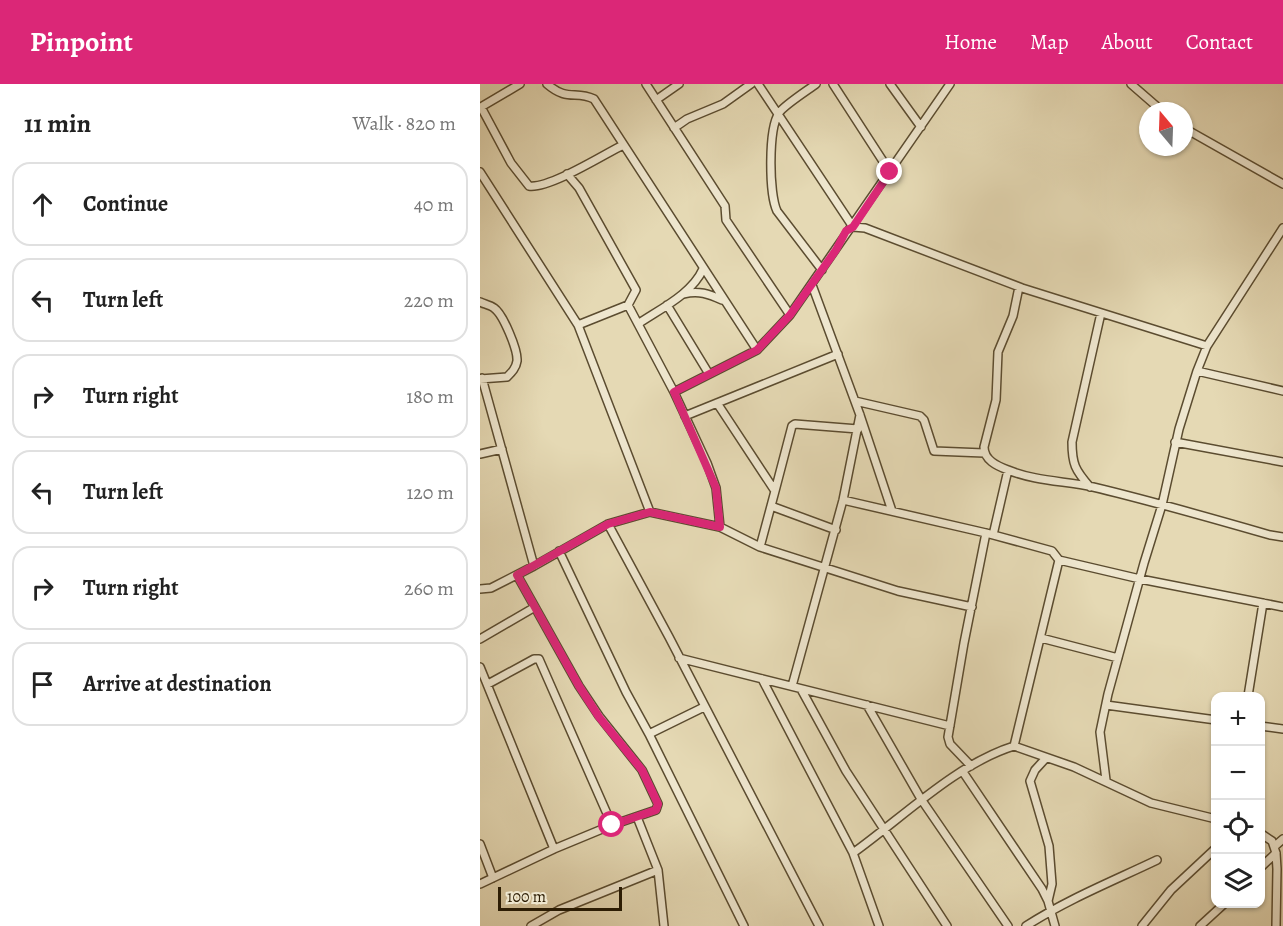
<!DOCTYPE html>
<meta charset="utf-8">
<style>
:root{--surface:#fff;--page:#f2f2f2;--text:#222;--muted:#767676;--line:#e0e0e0;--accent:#db2777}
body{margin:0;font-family:Alegreya,serif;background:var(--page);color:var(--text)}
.controls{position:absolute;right:18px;bottom:18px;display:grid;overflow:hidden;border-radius:12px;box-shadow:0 2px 4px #0004}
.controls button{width:54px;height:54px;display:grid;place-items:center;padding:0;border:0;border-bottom:2px solid var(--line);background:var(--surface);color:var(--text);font:30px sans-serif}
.compass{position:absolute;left:659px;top:18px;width:54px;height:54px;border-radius:50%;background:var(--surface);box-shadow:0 2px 4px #0004;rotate:341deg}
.scale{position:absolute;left:18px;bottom:15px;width:124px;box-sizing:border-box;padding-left:6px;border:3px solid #2d1d04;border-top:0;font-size:16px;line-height:21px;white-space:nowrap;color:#2d1d04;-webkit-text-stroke:4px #eee6ce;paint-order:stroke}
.stop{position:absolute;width:18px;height:18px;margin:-14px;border:4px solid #db2777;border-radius:50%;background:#fff}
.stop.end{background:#db2777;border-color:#fff;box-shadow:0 2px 6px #0008}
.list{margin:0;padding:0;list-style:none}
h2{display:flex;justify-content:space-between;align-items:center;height:78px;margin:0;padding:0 24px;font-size:26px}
h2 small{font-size:20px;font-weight:400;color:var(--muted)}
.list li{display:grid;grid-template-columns:39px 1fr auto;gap:18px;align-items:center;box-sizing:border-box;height:84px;margin:0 12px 12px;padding:0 12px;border:2px solid var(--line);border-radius:18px}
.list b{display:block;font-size:22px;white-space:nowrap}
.list em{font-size:20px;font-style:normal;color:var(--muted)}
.icon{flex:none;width:33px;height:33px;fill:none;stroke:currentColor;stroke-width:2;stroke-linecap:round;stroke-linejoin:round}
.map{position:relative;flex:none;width:803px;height:842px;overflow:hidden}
header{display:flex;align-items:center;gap:36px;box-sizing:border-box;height:84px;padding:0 30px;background:var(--accent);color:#fff}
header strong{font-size:28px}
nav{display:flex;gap:33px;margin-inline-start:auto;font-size:21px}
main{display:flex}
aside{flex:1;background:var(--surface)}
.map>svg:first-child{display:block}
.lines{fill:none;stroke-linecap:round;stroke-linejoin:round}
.street-casing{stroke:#5b4c30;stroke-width:10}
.street{stroke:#eee6ce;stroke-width:7}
.route{stroke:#db2777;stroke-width:8}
</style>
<header>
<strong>Pinpoint</strong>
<nav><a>Home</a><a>Map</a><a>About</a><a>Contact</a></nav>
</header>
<main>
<aside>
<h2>11 min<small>Walk · 820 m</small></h2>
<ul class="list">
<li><svg class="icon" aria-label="ahead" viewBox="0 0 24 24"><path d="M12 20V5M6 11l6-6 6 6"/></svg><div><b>Continue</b></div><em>40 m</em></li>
<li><svg class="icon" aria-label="left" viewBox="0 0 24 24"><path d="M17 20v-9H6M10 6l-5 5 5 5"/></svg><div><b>Turn left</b></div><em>220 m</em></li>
<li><svg class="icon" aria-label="right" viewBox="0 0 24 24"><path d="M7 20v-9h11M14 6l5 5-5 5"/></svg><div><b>Turn right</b></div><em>180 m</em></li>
<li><svg class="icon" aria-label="left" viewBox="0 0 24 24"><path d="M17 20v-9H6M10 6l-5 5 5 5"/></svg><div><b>Turn left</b></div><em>120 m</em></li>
<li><svg class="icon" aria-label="right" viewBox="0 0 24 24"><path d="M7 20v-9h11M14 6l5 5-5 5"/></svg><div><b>Turn right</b></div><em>260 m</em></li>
<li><svg class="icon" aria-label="arrive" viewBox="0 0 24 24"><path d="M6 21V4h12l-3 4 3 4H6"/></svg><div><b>Arrive at destination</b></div></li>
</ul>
</aside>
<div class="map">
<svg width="803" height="842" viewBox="0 0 803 842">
<rect width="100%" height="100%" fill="#e5d9b4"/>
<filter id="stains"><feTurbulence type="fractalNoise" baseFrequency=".00333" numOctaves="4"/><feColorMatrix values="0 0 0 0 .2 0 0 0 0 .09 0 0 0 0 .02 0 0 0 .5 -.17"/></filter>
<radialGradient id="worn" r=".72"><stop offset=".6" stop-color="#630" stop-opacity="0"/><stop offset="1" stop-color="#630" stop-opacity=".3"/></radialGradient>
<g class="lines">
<g class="street-casing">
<path id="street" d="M 40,0 L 1,23 L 31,79 L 49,102 C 69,105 123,71 143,61
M 67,0 C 88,18 95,6 114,15 L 277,266
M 166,0 L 245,122 L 246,136 L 310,231
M 278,0 L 373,143
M 336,0 C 328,6 303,22 299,29 C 288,45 289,110 297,127 L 342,186
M 353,0 L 410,88
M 410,0 L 441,43
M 651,0 L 682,27
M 176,16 L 199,0
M 194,44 L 207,35 L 243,20 L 271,0
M 704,44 L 803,100
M 0,88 L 98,241 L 170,428
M 87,90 L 99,104 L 156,206 L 148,221 L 98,241
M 373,143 L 385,144 L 542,204 L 727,262
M 332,201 L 380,331 L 412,427
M 539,203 L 533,232 L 518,268 L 516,316 L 504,363 C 504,376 517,382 528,386 C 555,397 585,397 613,403 C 672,417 731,434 790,451 L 803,453
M 204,210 C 218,206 229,210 242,216
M 0,218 C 4,220 10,221 14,224 C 23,230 38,266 37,277 C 36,284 32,288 27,293 L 0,295
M 148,221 L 194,308 L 227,379 L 236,404 L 240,443
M 187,221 L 229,290
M 158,240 C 180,225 212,210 223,185
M 717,287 L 803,307
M 2,294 L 54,482
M 194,308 L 277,266 L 310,231 L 470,0
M 375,317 L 440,332 L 444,336 L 454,367 L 504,369
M 237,319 L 295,407 L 280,463
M 205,332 L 358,270
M 695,358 L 803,378
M 0,370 L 22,365
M 610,403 C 595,386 592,380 592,358 L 621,229
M 295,407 L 312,342 L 315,340 L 378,345
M 363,416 L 506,449 L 572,467 L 579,476 L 660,495 L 803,523
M 291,422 L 356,446
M 128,440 L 189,553 L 339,842
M 513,451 L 528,386
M 79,467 L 146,608 L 169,650 L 264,842
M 37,491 L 99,602 L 119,632 L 162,686 L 178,720 L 176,726 L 132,741
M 0,505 L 11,504 L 54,482 L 128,440 L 170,428 L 240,443 L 280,463 L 418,507 L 492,523
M 561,554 L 638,574
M 0,555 L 55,523
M 199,574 L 470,642
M 0,583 L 74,765
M 282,595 L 373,769 L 399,842
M 312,602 L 363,416 L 380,331
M 321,605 L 366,687 L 467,842
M 768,612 L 783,519
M 387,621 L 441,715 L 528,842
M 626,621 L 736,636
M 780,642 L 803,645
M 169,650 L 224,623
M 534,662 L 579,476
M 566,674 L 555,686 L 550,697 L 569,762 L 572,800 L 568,817
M 491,682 L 470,660 L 468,653 L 484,559 L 506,449
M 483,688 L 562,805 L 568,817 L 575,842
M 626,696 L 620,648 L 628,610 L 664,479 L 682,421 L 699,345 L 717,287 L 727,262 L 803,144
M 157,733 L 178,786 L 184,842
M 780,749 L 792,757 L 796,769 L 797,785 L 796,842
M 0,760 L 13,794
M 795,762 L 803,755
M 373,769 C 422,734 476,680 534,662 L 594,683 L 671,719 L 736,735
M 780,784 L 796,769
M 0,800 L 74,765 L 132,741 L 59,575 L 54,575 L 8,600
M 51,842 L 79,826 L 178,786
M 546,842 C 588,815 633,797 677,776
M 662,842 L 691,806 L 736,764
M 720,842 L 744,820"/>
</g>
<use href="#street" class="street"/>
</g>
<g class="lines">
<path class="route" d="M 132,741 L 176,726 L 178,720 L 162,686 L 119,633 L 99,602 L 37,491 L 128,440 L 170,428 L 240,443 L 236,404 L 194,308 L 277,266 L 310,231 L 356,166 L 366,147 L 373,143 L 410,88"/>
</g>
<rect width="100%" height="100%" filter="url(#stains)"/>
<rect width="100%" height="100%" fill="url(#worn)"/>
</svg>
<div class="controls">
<button>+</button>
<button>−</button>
<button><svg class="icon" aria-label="locate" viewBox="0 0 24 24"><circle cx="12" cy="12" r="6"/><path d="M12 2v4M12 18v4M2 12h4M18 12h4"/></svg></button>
<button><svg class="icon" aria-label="layers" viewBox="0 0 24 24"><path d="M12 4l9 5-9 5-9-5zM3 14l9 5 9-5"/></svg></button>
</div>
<svg class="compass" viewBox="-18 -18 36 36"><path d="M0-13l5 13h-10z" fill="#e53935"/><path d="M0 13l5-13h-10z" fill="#767676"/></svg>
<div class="scale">100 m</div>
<div class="stop" style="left:132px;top:741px"></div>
<div class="stop end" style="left:410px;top:88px"></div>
</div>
</main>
